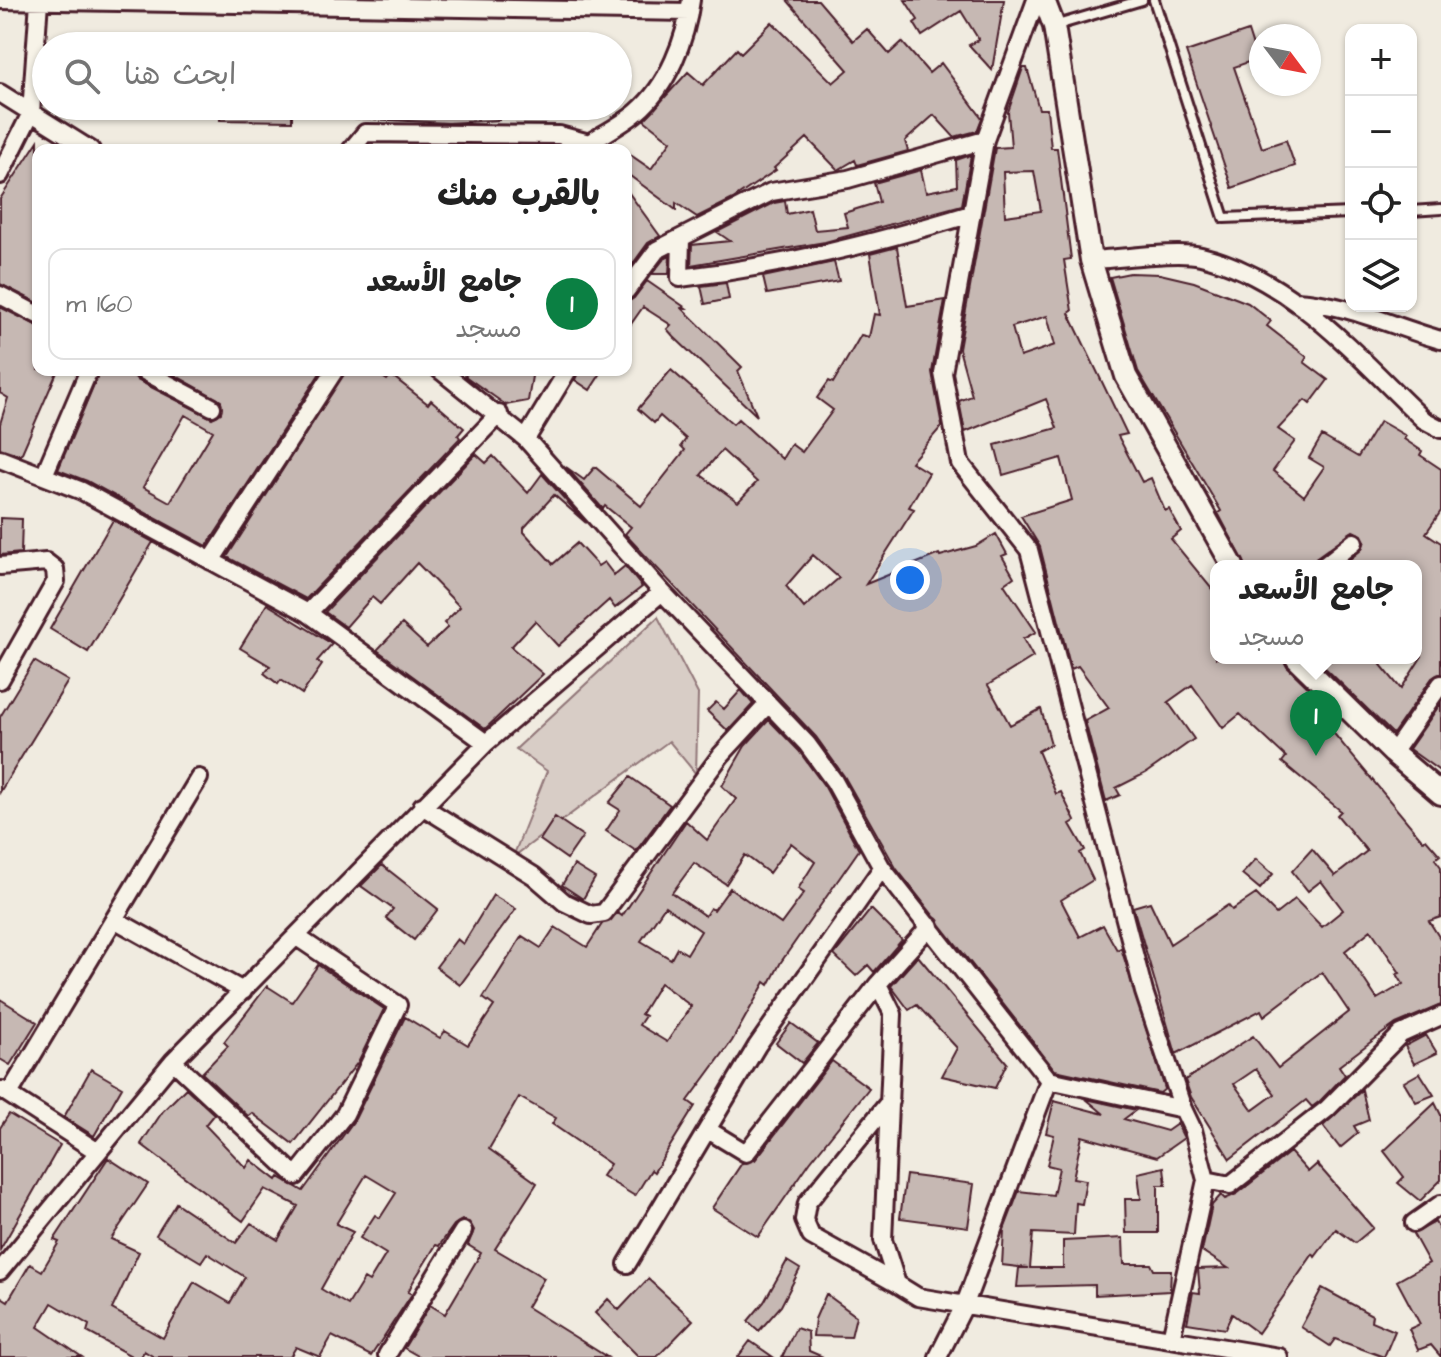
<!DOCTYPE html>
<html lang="ar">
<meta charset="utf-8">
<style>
:root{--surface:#fff;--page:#f6f6f6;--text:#222;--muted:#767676;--line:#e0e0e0;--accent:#0b8043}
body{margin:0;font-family:"Architects Daughter","Playpen Sans Arabic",sans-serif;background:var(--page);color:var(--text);direction:rtl}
.controls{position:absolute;right:24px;top:24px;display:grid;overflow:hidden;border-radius:16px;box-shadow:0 2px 6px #0004}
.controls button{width:72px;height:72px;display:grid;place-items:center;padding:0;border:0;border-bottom:2px solid var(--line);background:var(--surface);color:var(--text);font:40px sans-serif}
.compass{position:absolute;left:1249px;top:24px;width:72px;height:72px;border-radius:50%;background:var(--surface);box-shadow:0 2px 6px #0004;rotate:122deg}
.you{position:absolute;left:910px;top:580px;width:28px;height:28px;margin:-20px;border:6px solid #fff;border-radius:50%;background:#1a73e8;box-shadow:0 0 0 12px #1a73e833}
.badge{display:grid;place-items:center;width:52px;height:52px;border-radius:50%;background:var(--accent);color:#fff;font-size:26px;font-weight:700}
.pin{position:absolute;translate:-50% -66px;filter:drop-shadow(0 2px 4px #0008)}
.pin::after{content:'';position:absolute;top:42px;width:28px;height:24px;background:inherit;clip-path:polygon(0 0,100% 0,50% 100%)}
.popup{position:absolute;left:1210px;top:560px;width:212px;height:104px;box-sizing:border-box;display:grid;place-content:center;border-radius:16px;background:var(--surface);filter:drop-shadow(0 2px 6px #0005);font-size:26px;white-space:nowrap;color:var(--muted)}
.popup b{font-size:30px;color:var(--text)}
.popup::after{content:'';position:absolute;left:50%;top:100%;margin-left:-16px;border:16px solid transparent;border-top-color:var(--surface)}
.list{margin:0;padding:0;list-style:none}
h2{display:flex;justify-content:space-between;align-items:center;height:104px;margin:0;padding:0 32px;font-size:34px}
h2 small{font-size:26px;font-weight:400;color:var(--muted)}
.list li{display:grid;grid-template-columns:52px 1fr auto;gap:24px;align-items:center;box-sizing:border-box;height:112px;margin:0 16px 16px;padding:0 16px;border:2px solid var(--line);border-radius:16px}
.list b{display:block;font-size:30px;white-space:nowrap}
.list p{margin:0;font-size:26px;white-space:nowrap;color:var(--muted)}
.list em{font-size:26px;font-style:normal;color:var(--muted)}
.icon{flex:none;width:44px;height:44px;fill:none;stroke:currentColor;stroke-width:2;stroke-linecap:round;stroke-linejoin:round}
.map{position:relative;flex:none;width:1441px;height:1357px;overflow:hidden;direction:ltr}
.search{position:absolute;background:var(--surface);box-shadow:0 2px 6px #0004;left:32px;top:32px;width:600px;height:88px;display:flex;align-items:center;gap:20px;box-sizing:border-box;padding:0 28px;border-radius:44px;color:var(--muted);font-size:30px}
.panel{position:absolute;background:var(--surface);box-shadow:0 2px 6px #0004;left:32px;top:144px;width:600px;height:232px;border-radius:16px;direction:rtl}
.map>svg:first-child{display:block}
.grass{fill:#d8cdc6;stroke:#917678;stroke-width:2}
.building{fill:#c6b8b3;stroke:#4a1f2b;stroke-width:2;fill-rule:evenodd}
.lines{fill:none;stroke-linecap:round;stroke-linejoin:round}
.service-casing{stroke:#4a1f2b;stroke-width:14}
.minor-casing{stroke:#4a1f2b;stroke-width:22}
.tertiary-casing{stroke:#4a1f2b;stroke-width:26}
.service{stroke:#f7f3e8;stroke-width:8}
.minor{stroke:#f7f3e8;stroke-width:16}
.tertiary{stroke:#f7f3e8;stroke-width:20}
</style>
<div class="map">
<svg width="1441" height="1357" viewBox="0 0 1441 1357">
<rect width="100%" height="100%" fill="#f0ebe0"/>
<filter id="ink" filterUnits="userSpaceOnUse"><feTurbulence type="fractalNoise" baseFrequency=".0125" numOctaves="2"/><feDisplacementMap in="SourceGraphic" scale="16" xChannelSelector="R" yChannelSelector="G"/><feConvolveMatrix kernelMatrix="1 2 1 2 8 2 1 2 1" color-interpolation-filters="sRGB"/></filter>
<g filter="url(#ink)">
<path class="grass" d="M 658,617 L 698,694 L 696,774 L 669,741 L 513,857 L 547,771 L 516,749 Z"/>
<path class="building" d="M 787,0 L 818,0 L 853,41 L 867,29 L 889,54 L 902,42 L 929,73 L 941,63 L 982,118 L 977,131 L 954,137 L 934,115 L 905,141 L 908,151 L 857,165 L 855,160 L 838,170 L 807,138 L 774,168 L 776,170 L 733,199 L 697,217 L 676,203 L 676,210 L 626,173 L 626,152 L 651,169 L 671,141 L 644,120 L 688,72 L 703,85 L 737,49 L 741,53 L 772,22 L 833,83 L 848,70 Z
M 905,0 L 1004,0 L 992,70 L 969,45 L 979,40 L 961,11 L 922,36 L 914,23 L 918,20 Z
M 1248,31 L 1257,59 L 1234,67 L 1262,148 L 1286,140 L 1295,166 L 1232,188 L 1186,52 Z
M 1023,68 L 1027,68 L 1039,109 L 1047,109 L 1051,148 L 1057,148 L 1071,259 L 1064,260 L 1072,311 L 1069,313 L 1127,434 L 1118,436 L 1142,482 L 1151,478 L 1165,511 L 1169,509 L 1181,531 L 1171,539 L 1216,594 L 1216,658 L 1283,658 L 1287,667 L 1324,703 L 1316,712 L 1423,841 L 1426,839 L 1440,855 L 1435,859 L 1441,867 L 1441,917 L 1429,921 L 1441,940 L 1441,1005 L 1396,1024 L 1368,1044 L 1339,1066 L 1345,1075 L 1320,1101 L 1312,1107 L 1306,1100 L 1230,1159 L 1191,1097 L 1185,1080 L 1253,1036 L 1278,1068 L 1349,1012 L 1322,972 L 1264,1016 L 1261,1010 L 1176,1054 L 1133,907 L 1150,902 L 1170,944 L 1228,905 L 1232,910 L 1256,894 L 1276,914 L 1295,899 L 1322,927 L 1343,910 L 1321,881 L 1308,891 L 1292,871 L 1312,849 L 1335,876 L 1367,851 L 1337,815 L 1341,811 L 1282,762 L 1286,757 L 1240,714 L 1223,728 L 1192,685 L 1168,702 L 1194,739 L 1146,773 L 1116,788 L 1120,795 L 1106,801 L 1085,721 L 1109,708 L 1078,666 L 1071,669 L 1040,547 L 1021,516 L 1072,500 L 1061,458 L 1003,475 L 995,445 L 1057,428 L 1046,399 L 965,432 L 959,401 L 972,396 L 959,349 L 995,148 L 1011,147 L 1008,112 ZM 1034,171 L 1041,211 L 1005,216 L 1003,172 ZM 1047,316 L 1055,345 L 1020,357 L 1012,327 ZM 1371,930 L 1400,973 L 1397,974 L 1403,984 L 1377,999 L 1345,951 ZM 1256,1069 L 1275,1094 L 1253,1110 L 1234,1084 Z
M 221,106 L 292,106 L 292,121 L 220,120 Z
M 351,106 L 498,106 L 499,120 L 448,123 L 351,118 Z
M 38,141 L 38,303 L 0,284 L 0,199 Z
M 971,155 L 962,205 L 825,242 L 691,265 L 692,245 L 730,241 L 717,232 L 774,203 L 785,201 L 787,214 L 810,209 L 815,230 L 848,227 L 844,213 L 879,202 L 874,183 L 921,170 L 926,192 L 957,186 L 956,160 Z
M 626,189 L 660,236 L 648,243 L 626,273 Z
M 897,247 L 907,306 L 945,300 L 932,372 L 942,426 L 911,462 L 929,473 L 909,507 L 914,509 L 866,584 L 939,554 L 940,556 L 976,546 L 996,534 L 1007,554 L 1002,556 L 1014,577 L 1004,584 L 1036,632 L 1023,639 L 1033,657 L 988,685 L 1010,725 L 1041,709 L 1051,744 L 1038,751 L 1056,794 L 1061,792 L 1075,821 L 1070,824 L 1085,850 L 1080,853 L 1093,880 L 1061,900 L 1080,937 L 1103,925 L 1117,950 L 1121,948 L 1165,1089 L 1160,1093 L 1055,1070 L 896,868 L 844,776 L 816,737 L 625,534 L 631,527 L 605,506 L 603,509 L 566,467 L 584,480 L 595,467 L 641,506 L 685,450 L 681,446 L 686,439 L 660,416 L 654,423 L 638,409 L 671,370 L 733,424 L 738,419 L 782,459 L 791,444 L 802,452 L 833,410 L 817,398 L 829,381 L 833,383 L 861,335 L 869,337 L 874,314 L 880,315 L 870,254 ZM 722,450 L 757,482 L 738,502 L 701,475 ZM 813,555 L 839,578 L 804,608 L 786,586 Z
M 670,256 L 669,274 L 652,274 L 664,259 Z
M 834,262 L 839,281 L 767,294 L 763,277 Z
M 1130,273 L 1160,274 L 1194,282 L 1248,303 L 1271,321 L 1267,326 L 1307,357 L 1304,362 L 1328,380 L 1310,404 L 1305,400 L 1278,429 L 1295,441 L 1273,471 L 1304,496 L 1324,467 L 1309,458 L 1322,436 L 1358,457 L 1380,421 L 1406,436 L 1404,439 L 1422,451 L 1420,455 L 1441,469 L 1441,511 L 1426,533 L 1441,543 L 1441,673 L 1432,678 L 1393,734 L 1315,658 L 1385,658 L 1381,665 L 1401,689 L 1422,656 L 1416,652 L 1416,566 L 1349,566 L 1345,563 L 1361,550 L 1365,541 L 1362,535 L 1353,531 L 1317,557 L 1313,566 L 1246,566 L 1218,513 L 1221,511 L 1138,371 L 1110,277 Z
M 647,281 L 686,308 L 682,308 L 742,367 L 738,371 L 757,416 L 674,337 L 667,329 L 671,325 L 643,307 L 626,331 L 626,302 L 634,298 Z
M 726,283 L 729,299 L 705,304 L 701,286 Z
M 0,307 L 38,326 L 38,370 L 58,370 L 21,455 L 0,448 L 0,424 L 8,398 L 0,393 Z
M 100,370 L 131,370 L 137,380 L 212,418 L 221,413 L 221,401 L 166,370 L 322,370 L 207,546 L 87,481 L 58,470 ZM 185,415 L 213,431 L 170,502 L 143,487 Z
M 346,370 L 372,370 L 387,380 L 391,375 L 428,404 L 431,400 L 464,428 L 458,435 L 460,438 L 306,599 L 227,557 Z
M 469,370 L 533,370 L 528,401 L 506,405 L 465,376 Z
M 579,370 L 603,370 L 590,390 L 575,380 Z
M 476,454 L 486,463 L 493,456 L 528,493 L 542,474 L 586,523 L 554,495 L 524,528 L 524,532 L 553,564 L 577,543 L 598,566 L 604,562 L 614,575 L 625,566 L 642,587 L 615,608 L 609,600 L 558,646 L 535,621 L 511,647 L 543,674 L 485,729 L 377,650 L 402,624 L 427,647 L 448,627 L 444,623 L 460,607 L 417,563 L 380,604 L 372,597 L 346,627 L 325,612 Z
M 0,518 L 22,519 L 21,553 L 0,555 Z
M 113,520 L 179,556 L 153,542 L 88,652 L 50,629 Z
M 267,604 L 332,644 L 317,661 L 322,665 L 302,694 L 281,680 L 278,684 L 264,673 L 270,666 L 240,648 Z
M 34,661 L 68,681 L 0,792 L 0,717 Z
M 741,690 L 753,704 L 728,731 L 707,711 L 716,702 L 724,709 Z
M 1441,703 L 1441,772 L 1409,749 Z
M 769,720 L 799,751 L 825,787 L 859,850 L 781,962 L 769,985 L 765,982 L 732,1041 L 688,1101 L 695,1106 L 654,1172 L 651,1170 L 635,1196 L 602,1176 L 610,1164 L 552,1124 L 556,1118 L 519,1097 L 489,1149 L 537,1183 L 495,1249 L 544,1278 L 527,1307 L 607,1357 L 420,1357 L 404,1348 L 430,1305 L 445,1314 L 481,1253 L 468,1245 L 474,1230 L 469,1222 L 462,1220 L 454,1225 L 439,1246 L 436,1245 L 413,1282 L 408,1292 L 412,1294 L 371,1356 L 332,1336 L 320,1357 L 296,1347 L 290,1357 L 154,1357 L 144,1351 L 141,1357 L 133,1357 L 87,1332 L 89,1325 L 52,1303 L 38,1327 L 82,1357 L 0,1357 L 0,1296 L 8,1301 L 30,1264 L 42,1271 L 59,1242 L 54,1240 L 108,1158 L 148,1184 L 111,1239 L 139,1252 L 112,1309 L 163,1338 L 194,1282 L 230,1303 L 245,1277 L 207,1253 L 201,1262 L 156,1235 L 176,1203 L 236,1243 L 251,1223 L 278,1240 L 298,1206 L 265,1189 L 243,1221 L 141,1144 L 163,1111 L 186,1088 L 214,1114 L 205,1125 L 246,1168 L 251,1160 L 277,1180 L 279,1177 L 303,1191 L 355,1119 L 405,1017 L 440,1038 L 445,1031 L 468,1045 L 494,1006 L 483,998 L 522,936 L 541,948 L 555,927 L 587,947 L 602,924 L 618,913 L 622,916 L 686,821 L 707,840 L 736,799 L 722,786 L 745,746 ZM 791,843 L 815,862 L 798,889 L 804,893 L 781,924 L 730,888 L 714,910 L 710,908 L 705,916 L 672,893 L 694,863 L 726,884 L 745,855 L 769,873 ZM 665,906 L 701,931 L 687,954 L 677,948 L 671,959 L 641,941 ZM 660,983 L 691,1006 L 667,1042 L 639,1025 L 645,1016 L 641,1014 ZM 366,1175 L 396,1193 L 380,1218 L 375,1215 L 360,1238 L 386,1254 L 369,1282 L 364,1279 L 348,1305 L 321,1289 L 353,1232 L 336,1224 Z
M 630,777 L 670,805 L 636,851 L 606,831 L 620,810 L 609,803 Z
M 555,817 L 583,836 L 567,859 L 540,840 Z
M 1256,859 L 1273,874 L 1260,889 L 1242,874 Z
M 382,865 L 438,909 L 414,940 L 386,918 L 393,909 L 361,886 Z
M 574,865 L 595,878 L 583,899 L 562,885 Z
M 493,895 L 516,909 L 460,985 L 436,967 L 457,939 L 463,944 Z
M 871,909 L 902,940 L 874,972 L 868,965 L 856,976 L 834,955 Z
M 918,956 L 1007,1063 L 995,1088 L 942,1076 L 957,1048 L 917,1005 L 909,1010 L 891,986 Z
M 318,965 L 384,1009 L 358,1062 L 293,1144 L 252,1113 L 248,1116 L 202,1073 L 228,1046 L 224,1042 L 267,986 L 292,1002 Z
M 0,999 L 37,1022 L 10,1065 L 0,1059 Z
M 791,1023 L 818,1043 L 802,1063 L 776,1043 Z
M 1426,1035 L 1437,1053 L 1414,1064 L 1405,1046 Z
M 832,1061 L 869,1088 L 810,1162 L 758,1237 L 712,1208 L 742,1163 L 755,1160 Z
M 91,1069 L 122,1087 L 94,1136 L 64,1117 Z
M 1420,1073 L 1434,1095 L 1416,1102 L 1404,1082 Z
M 1362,1090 L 1369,1120 L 1354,1126 L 1358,1133 L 1340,1148 L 1323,1126 Z
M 1086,1099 L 1136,1110 L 1124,1119 L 1167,1131 L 1177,1124 L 1184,1138 L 1157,1157 L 1082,1136 L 1073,1178 L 1086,1180 L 1082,1204 L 1076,1203 L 1074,1235 L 1033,1233 L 1030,1268 L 1063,1268 L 1063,1241 L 1123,1238 L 1124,1264 L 1151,1264 L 1154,1270 L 1171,1270 L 1170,1291 L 1095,1295 L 1095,1285 L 1017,1287 L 1019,1268 L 1028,1268 L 1002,1265 L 1004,1230 L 1019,1191 L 1053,1195 L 1059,1168 L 1047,1165 L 1054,1135 L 1046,1133 L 1054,1101 L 1104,1114 Z
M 1435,1103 L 1441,1115 L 1441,1180 L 1420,1201 L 1398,1183 L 1404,1177 L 1384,1151 Z
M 9,1114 L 60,1145 L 0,1250 L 0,1128 Z
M 1290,1152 L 1308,1172 L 1317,1164 L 1373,1228 L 1355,1243 L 1336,1229 L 1315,1257 L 1313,1254 L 1258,1333 L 1232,1314 L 1225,1329 L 1187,1323 L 1193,1292 L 1200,1293 L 1198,1269 L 1228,1268 L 1202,1251 L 1212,1205 L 1221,1195 L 1225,1199 L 1237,1194 Z
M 1164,1167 L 1166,1185 L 1158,1185 L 1158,1233 L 1126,1233 L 1125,1199 L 1141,1199 L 1138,1173 Z
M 906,1175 L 974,1184 L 968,1227 L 900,1218 Z
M 1435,1222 L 1441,1233 L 1441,1357 L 1431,1345 L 1418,1350 L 1409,1329 L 1420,1324 L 1397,1281 L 1429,1263 L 1413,1234 Z
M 787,1261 L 800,1269 L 781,1306 L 759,1331 L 748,1321 L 764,1302 Z
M 648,1279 L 693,1320 L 657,1357 L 639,1357 L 595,1313 L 608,1299 L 619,1310 Z
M 1322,1288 L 1372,1315 L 1371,1321 L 1395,1331 L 1384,1357 L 1335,1339 L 1330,1346 L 1301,1327 Z
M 826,1294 L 856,1316 L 851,1337 L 813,1336 L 815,1319 Z
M 796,1328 L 808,1332 L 809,1351 L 823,1357 L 782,1357 Z
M 750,1341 L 773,1357 L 738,1357 Z"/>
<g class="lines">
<g class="service-casing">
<path id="service" d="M 1154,0 L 1224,218 L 1351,213
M 1054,26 L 1142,0
M 1411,211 L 1441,209"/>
</g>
<g class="minor-casing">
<path id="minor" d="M 0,0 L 689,12
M 1036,0 L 985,140 L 943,373 L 960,463 L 1029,550 L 1144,992 L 1183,1109
M 0,93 L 91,150
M 589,143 C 605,133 623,124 637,112 C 668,86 686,39 691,0
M 351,150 L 365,133 L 559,135 L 589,143 L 588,150
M 0,175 L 31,113 L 39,1
M 681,238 L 680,278 C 783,266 872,244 971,214
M 1091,260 C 1119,259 1177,250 1201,256 C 1293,278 1359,359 1424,420 L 1441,429
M 626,291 L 657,250 L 771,192 L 848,179 L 985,140
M 0,295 L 38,315
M 1296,301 C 1349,304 1391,326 1441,340
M 142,370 L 212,407
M 440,370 L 526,439 L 662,592 L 807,744 L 834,781 L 882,868 L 1049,1080 L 965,1304 L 938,1357
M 526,439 L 568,370
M 0,459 L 82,491 L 308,613 L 486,743
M 44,475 L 89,370
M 211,561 L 335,370
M 0,566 L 46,562 L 55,569 L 56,581 L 0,680
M 1324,566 L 1354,542
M 308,613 L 499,414
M 1393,753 L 1441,684
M 422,806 L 534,876 L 564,902 L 591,915 L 604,913 L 721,755 L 768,704
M 114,919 L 243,991
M 878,984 L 893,1014 L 883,1240 L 897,1284 L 918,1297 L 1279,1357
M 173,1061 L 296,1176 L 345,1114 L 398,1005 L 297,937
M 1049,1080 L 1183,1109 L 1193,1130 L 1206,1180 L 1230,1185 L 1327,1109 L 1401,1034 L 1441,1016
M 2,1090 L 98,1152
M 9,1094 L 199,778
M 890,1101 L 807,1203 L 804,1220 L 811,1236 L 897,1284
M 708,1130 L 746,1153 L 878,984 L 930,926
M 1414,1223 L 1441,1204
M 627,1264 L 757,1046 L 882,868
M 0,1271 L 173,1061 L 486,743 L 662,592
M 1171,1339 L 1206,1180
M 387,1355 L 463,1231"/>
</g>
<g class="tertiary-casing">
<path id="tertiary" d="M 1044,0 L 1054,26 L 1091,260 L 1126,376 L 1233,566
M 1296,658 L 1393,753 L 1441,794"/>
</g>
<use href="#service" class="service"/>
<use href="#minor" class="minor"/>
<use href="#tertiary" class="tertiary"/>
</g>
</g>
</svg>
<div class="controls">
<button>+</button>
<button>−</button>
<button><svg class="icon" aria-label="locate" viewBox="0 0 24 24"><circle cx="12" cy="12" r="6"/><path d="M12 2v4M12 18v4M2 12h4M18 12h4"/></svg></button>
<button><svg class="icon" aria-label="layers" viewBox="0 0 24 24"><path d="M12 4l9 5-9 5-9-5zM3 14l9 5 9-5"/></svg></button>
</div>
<svg class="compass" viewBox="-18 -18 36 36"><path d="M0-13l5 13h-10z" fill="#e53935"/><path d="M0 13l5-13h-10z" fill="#767676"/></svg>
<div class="you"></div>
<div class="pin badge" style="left:1316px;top:756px">1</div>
<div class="popup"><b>جامع الأسعد</b>مسجد</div>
<div class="search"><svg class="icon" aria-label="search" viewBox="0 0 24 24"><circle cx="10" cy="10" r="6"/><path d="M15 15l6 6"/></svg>ابحث هنا</div>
<section class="panel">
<h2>بالقرب منك<small></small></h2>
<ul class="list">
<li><span class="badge">1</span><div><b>جامع الأسعد</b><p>مسجد</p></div><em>160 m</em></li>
</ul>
</section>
</div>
